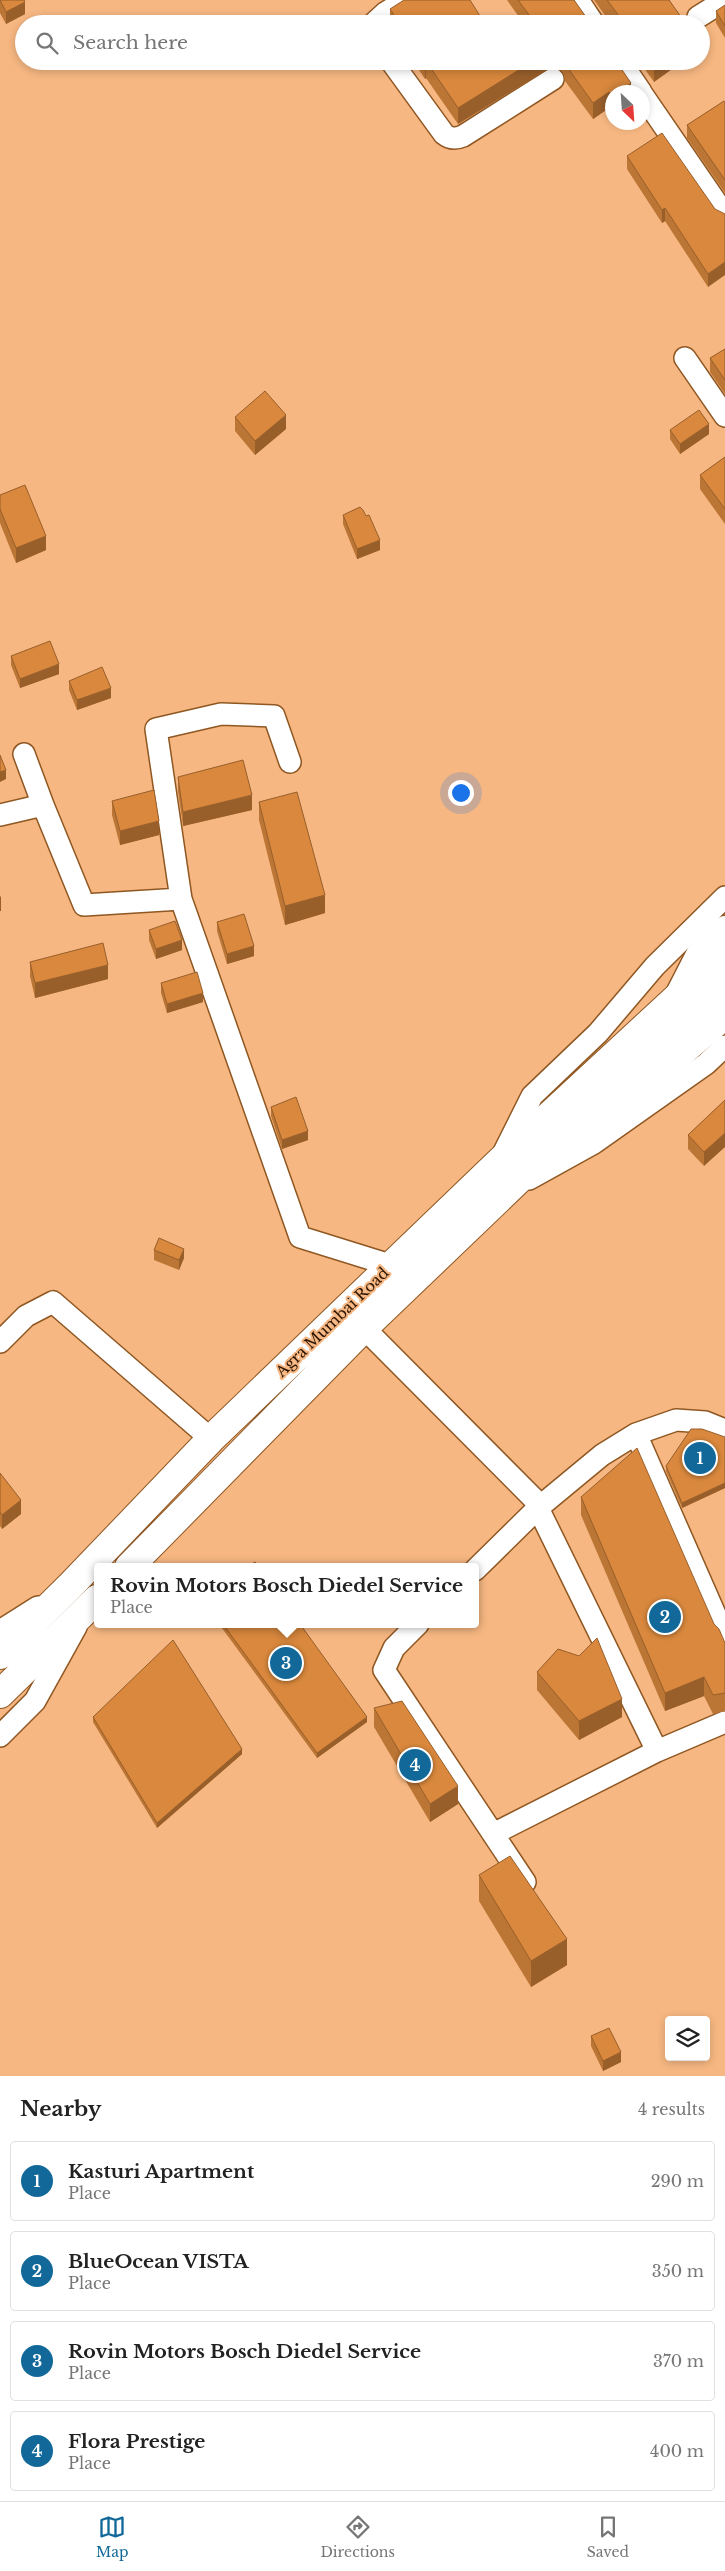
<!DOCTYPE html>
<style>
:root{--surface:#fff;--page:#f6f6f6;--text:#222;--muted:#767676;--line:#e0e0e0;--accent:#126999}
body{margin:0;font-family:"Libre Baskerville",serif;background:var(--page);color:var(--text)}
.controls{position:absolute;right:15px;bottom:15px;display:grid;overflow:hidden;border-radius:5px;box-shadow:0 2px 8px #0003}
.controls button{width:45px;height:45px;display:grid;place-items:center;padding:0;border:0;border-bottom:1px solid var(--line);background:var(--surface);color:var(--text);font:25px sans-serif}
.compass{position:absolute;left:605px;top:85px;width:45px;height:45px;border-radius:50%;background:var(--surface);box-shadow:0 2px 8px #0003;rotate:155deg}
.you{position:absolute;left:460px;top:792px;width:18px;height:18px;margin:-12px;border:4px solid #fff;border-radius:50%;background:#1a73e8;box-shadow:0 0 0 8px #1a73e833}
.badge{display:grid;place-items:center;width:32px;height:32px;border-radius:50%;background:var(--accent);color:#fff;font-size:16px;font-weight:700}
.pin{position:absolute;translate:-50% -50%;border:2px solid #fff;box-shadow:0 1px 5px #0006}
.popup{position:absolute;left:94px;top:1563px;width:385px;height:65px;box-sizing:border-box;display:grid;place-content:center;border-radius:5px;background:var(--surface);filter:drop-shadow(0 1px 4px #0005);font-size:16px;white-space:nowrap;color:var(--muted)}
.popup b{font-size:19px;color:var(--text)}
.popup::after{content:'';position:absolute;left:50%;top:100%;margin-left:-10px;border:10px solid transparent;border-top-color:var(--surface)}
.list{margin:0;padding:0;list-style:none}
h2{display:flex;justify-content:space-between;align-items:center;height:65px;margin:0;padding:0 20px;font-size:21px}
h2 small{font-size:16px;font-weight:400;color:var(--muted)}
.list li{display:grid;grid-template-columns:32px 1fr auto;gap:15px;align-items:center;box-sizing:border-box;height:80px;margin:0 10px 10px;padding:0 10px;border:1px solid var(--line);border-radius:5px}
.list b{display:block;font-size:19px;white-space:nowrap}
.list p{margin:0;font-size:16px;white-space:nowrap;color:var(--muted)}
.list em{font-size:16px;font-style:normal;color:var(--muted)}
.icon{flex:none;width:28px;height:28px;fill:none;stroke:currentColor;stroke-width:2;stroke-linecap:round;stroke-linejoin:round}
.map{position:relative;flex:none;width:725px;height:2076px;overflow:hidden}
.search{position:absolute;background:var(--surface);box-shadow:0 2px 8px #0003;left:15px;right:15px;top:15px;height:55px;display:flex;align-items:center;gap:12px;box-sizing:border-box;padding:0 18px;border-radius:28px;color:var(--muted);font-size:19px}
.sheet{height:425px;background:var(--surface)}
nav{display:flex;justify-content:space-around;align-items:center;box-sizing:border-box;height:70px;border-top:1px solid var(--line);background:var(--surface);font-size:14px;color:var(--muted)}
nav a{display:grid;justify-items:center;gap:2px}
nav .on{color:var(--accent)}
.map>svg:first-child{display:block}
.lines{fill:none;stroke-linecap:round;stroke-linejoin:round}
.minor-casing{stroke:#8f5722;stroke-width:24}
.major-casing{stroke:#8f5722;stroke-width:29}
.highway-casing{stroke:#8f5722;stroke-width:30}
.minor{stroke:#fff;stroke-width:21}
.major{stroke:#fff;stroke-width:26}
.highway{stroke:#fff;stroke-width:28}
.wall{fill:#bb7534}
.shaded-wall{fill:#985f2b}
.building{fill:#d9883d;stroke:#985f2b}
.labels{text-anchor:middle;dominant-baseline:central;stroke-width:4;stroke-linejoin:round;paint-order:stroke}
.street-label{font-size:15px;fill:#2b1401;stroke:#f6b782}
</style>
<div class="map">
<svg width="725" height="2076" viewBox="0 0 725 2076">
<rect width="100%" height="100%" fill="#f6b782"/>
<g class="lines">
<g class="minor-casing">
<path id="minor" d="M 578,0 L 594,24
M 698,17 L 725,0
M 373,24 L 385,13 L 406,0
M 391,61 L 444,134 C 450,139 456,139 463,136 L 553,79
M 620,61 L 641,92
M 642,94 L 725,215
M 685,358 L 725,416
M 24,754 L 43,805
M 0,815 L 43,805 L 84,905 L 181,899 L 300,1237 L 390,1265
M 181,899 L 156,729 L 221,714 L 274,716 L 290,762
M 503,1154 L 532,1096 L 598,1033 L 655,966 L 725,897
M 529,1179 L 594,1143 L 706,1064 L 725,1046
M 364,1328 L 535,1500 L 538,1508 L 475,1570
M 0,1342 L 26,1316 L 53,1302 L 211,1439
M 725,1430 L 705,1422 L 676,1420 L 636,1434 L 602,1455 L 538,1508 L 657,1751 L 725,1722
M 636,1434 L 725,1637
M 418,1624 L 394,1648 L 384,1670 L 525,1882
M 0,1631 L 38,1607
M 0,1736 L 35,1701 L 76,1627
M 493,1834 L 657,1751"/>
</g>
<g class="major-casing">
<path id="major" d="M 679,994 L 699,955 L 725,929
M 568,1137 L 604,1120 L 725,1016"/>
</g>
<g class="highway-casing">
<path id="highway" d="M 129,1567 L 364,1328 L 558,1142 L 725,986
M 0,1655 L 71,1585 L 211,1439 L 498,1163 L 725,953
M 0,1694 L 97,1599"/>
</g>
<use href="#minor" class="minor"/>
<use href="#major" class="major"/>
<use href="#highway" class="highway"/>
</g>
<path class="wall" d="M 0,0 L 25,14 L 6,24 L 0,13 Z
M 507,0 L 574,0 L 591,24 L 524,24 Z
M 594,0 L 669,0 L 686,24 L 611,24 Z
M 725,5 L 725,38 L 716,23 L 716,11 Z
M 390,9 L 485,24 L 390,24 Z
M 413,61 L 616,61 L 631,92 L 612,92 L 612,112 L 609,108 L 593,119 L 565,81 L 563,72 L 554,65 L 458,124 L 426,78 L 425,79 Z
M 639,61 L 683,61 L 654,82 Z
M 725,103 L 725,193 L 687,138 L 687,125 Z
M 627,156 L 715,209 L 708,287 L 665,221 L 662,223 L 627,169 Z
M 725,349 L 725,394 L 710,372 L 710,358 Z
M 235,417 L 286,429 L 255,455 L 235,431 Z
M 670,430 L 709,434 L 680,454 L 670,439 Z
M 725,457 L 725,524 L 700,489 L 700,475 Z
M 0,495 L 46,550 L 16,563 L 0,523 Z
M 343,515 L 380,550 L 357,559 L 343,524 Z
M 11,656 L 59,674 L 20,688 L 11,665 Z
M 69,681 L 111,698 L 77,710 L 69,690 Z
M 178,777 L 252,810 L 183,826 L 178,791 Z
M 112,801 L 159,835 L 120,845 L 112,815 Z
M 259,802 L 325,913 L 285,925 L 259,820 Z
M 217,922 L 254,956 L 227,964 L 217,931 Z
M 149,930 L 182,950 L 156,959 L 149,940 Z
M 30,962 L 108,979 L 35,998 L 30,976 Z
M 161,983 L 203,1002 L 167,1013 L 161,993 Z
M 725,1100 L 704,1166 L 688,1149 L 688,1135 Z
M 271,1107 L 308,1140 L 282,1149 L 271,1116 Z
M 154,1250 L 184,1258 L 179,1270 L 154,1260 Z
M 725,1437 L 725,1488 L 682,1508 L 666,1471 L 666,1466 Z
M 0,1473 L 21,1514 L 2,1529 L 0,1526 Z
M 581,1497 L 714,1624 L 725,1643 L 725,1711 L 713,1714 L 704,1696 L 665,1711 L 581,1515 Z
M 219,1624 L 300,1624 L 367,1722 L 317,1758 Z
M 579,1656 L 622,1717 L 579,1740 L 537,1690 L 537,1672 Z
M 374,1708 L 458,1804 L 430,1822 L 374,1727 Z
M 93,1717 L 242,1754 L 157,1828 L 93,1722 Z
M 479,1875 L 567,1965 L 531,1987 L 479,1901 Z
M 591,2036 L 621,2062 L 603,2071 L 591,2046 Z"/>
<path class="shaded-wall" d="M 25,2 L 25,14 L 6,24 L 6,12 Z
M 426,61 L 426,78 L 425,79 L 425,63 Z
M 533,61 L 554,61 L 554,65 L 458,124 L 458,108 Z
M 657,61 L 683,61 L 654,82 L 654,64 Z
M 631,83 L 631,92 L 618,92 Z
M 609,92 L 609,108 L 593,119 L 593,103 Z
M 665,208 L 665,221 L 662,223 L 662,210 Z
M 725,262 L 725,275 L 708,287 L 708,274 Z
M 286,415 L 286,429 L 255,455 L 255,441 Z
M 709,424 L 709,434 L 680,454 L 680,444 Z
M 46,536 L 46,550 L 16,563 L 16,548 Z
M 380,540 L 380,550 L 357,559 L 357,549 Z
M 59,664 L 59,674 L 20,688 L 20,679 Z
M 111,688 L 111,698 L 77,710 L 77,700 Z
M 6,770 L 6,779 L 0,782 L 0,772 Z
M 252,795 L 252,810 L 183,826 L 183,812 Z
M 159,821 L 159,835 L 120,845 L 120,831 Z
M 325,895 L 325,913 L 285,925 L 285,906 Z
M 1,896 L 1,911 L 0,911 L 0,897 Z
M 182,940 L 182,950 L 156,959 L 156,949 Z
M 254,946 L 254,956 L 227,964 L 227,954 Z
M 108,965 L 108,979 L 35,998 L 35,983 Z
M 203,993 L 203,1002 L 167,1013 L 167,1004 Z
M 308,1131 L 308,1140 L 282,1149 L 282,1140 Z
M 725,1133 L 725,1147 L 704,1166 L 704,1152 Z
M 184,1249 L 184,1258 L 179,1270 L 179,1260 Z
M 725,1483 L 725,1488 L 682,1508 L 682,1503 Z
M 21,1500 L 21,1514 L 2,1529 L 2,1515 Z
M 704,1677 L 704,1696 L 665,1711 L 665,1693 Z
M 622,1699 L 622,1717 L 579,1740 L 579,1721 Z
M 367,1717 L 367,1722 L 317,1758 L 317,1753 Z
M 242,1749 L 242,1754 L 157,1828 L 157,1823 Z
M 458,1786 L 458,1804 L 430,1822 L 430,1804 Z
M 567,1939 L 567,1965 L 531,1987 L 531,1961 Z
M 621,2052 L 621,2062 L 603,2071 L 603,2061 Z"/>
<path class="building" d="M 0,0 L 24,0 L 25,2 L 6,12 Z
M 404,0 L 470,0 L 485,24 L 400,24 L 390,9 Z
M 518,0 L 574,0 L 591,24 L 533,24 L 535,23 Z
M 607,0 L 669,0 L 686,24 L 625,24 Z
M 725,5 L 725,26 L 716,11 Z
M 424,61 L 533,61 L 458,108 L 426,61 L 425,63 Z
M 564,61 L 616,61 L 631,83 L 618,92 L 612,92 L 612,96 L 609,92 L 593,103 L 565,64 Z
M 724,101 L 725,103 L 725,180 L 687,125 Z
M 662,133 L 715,209 L 725,214 L 725,262 L 708,274 L 665,208 L 662,210 L 627,156 Z
M 725,349 L 725,380 L 710,358 Z
M 265,391 L 286,415 L 255,441 L 235,417 Z
M 699,410 L 709,424 L 680,444 L 670,430 Z
M 725,457 L 725,509 L 700,475 Z
M 25,485 L 46,536 L 16,548 L 0,509 L 0,495 Z
M 360,507 L 363,510 L 366,516 L 369,515 L 380,540 L 357,549 L 343,515 Z
M 50,641 L 59,664 L 20,679 L 11,656 Z
M 102,667 L 111,688 L 77,700 L 69,681 Z
M 0,755 L 6,770 L 0,772 Z
M 243,760 L 252,795 L 183,812 L 178,777 Z
M 154,790 L 159,821 L 120,831 L 112,801 Z
M 297,792 L 325,895 L 285,906 L 259,802 Z
M 244,914 L 254,946 L 227,954 L 217,922 Z
M 175,921 L 182,940 L 156,949 L 149,930 Z
M 103,943 L 108,965 L 35,983 L 30,962 Z
M 197,972 L 203,993 L 167,1004 L 161,983 Z
M 296,1097 L 308,1131 L 282,1140 L 271,1107 Z
M 725,1100 L 725,1133 L 704,1152 L 688,1135 Z
M 159,1238 L 184,1249 L 179,1260 L 154,1250 Z
M 691,1429 L 702,1429 L 725,1437 L 725,1483 L 682,1503 L 666,1466 Z
M 637,1448 L 714,1624 L 719,1629 L 725,1643 L 725,1693 L 713,1695 L 704,1677 L 665,1693 L 581,1497 Z
M 0,1473 L 21,1500 L 2,1515 L 0,1512 Z
M 255,1562 L 259,1567 L 248,1567 Z
M 223,1624 L 300,1624 L 367,1717 L 317,1753 Z
M 597,1638 L 622,1699 L 579,1721 L 537,1672 L 558,1649 L 579,1656 Z
M 173,1640 L 242,1749 L 157,1823 L 93,1717 Z
M 402,1701 L 458,1786 L 430,1804 L 374,1708 Z
M 510,1856 L 567,1939 L 531,1961 L 479,1875 Z
M 609,2028 L 621,2052 L 603,2061 L 591,2036 Z"/>
<g class="labels">
<g class="street-label">
<text transform="translate(332 1322) rotate(-44)">Agra Mumbai Road</text>
</g>
</g>
</svg>
<div class="controls">
<button><svg class="icon" aria-label="layers" viewBox="0 0 24 24"><path d="M12 4l9 5-9 5-9-5zM3 14l9 5 9-5"/></svg></button>
</div>
<svg class="compass" viewBox="-18 -18 36 36"><path d="M0-13l5 13h-10z" fill="#e53935"/><path d="M0 13l5-13h-10z" fill="#767676"/></svg>
<div class="you"></div>
<div class="pin badge" style="left:700px;top:1458px">1</div>
<div class="pin badge" style="left:665px;top:1617px">2</div>
<div class="pin badge" style="left:286px;top:1663px">3</div>
<div class="popup"><b>Rovin Motors Bosch Diedel Service</b>Place</div>
<div class="pin badge" style="left:415px;top:1765px">4</div>
<div class="search"><svg class="icon" aria-label="search" viewBox="0 0 24 24"><circle cx="10" cy="10" r="6"/><path d="M15 15l6 6"/></svg>Search here</div>
</div>
<section class="sheet">
<h2>Nearby<small>4 results</small></h2>
<ul class="list">
<li><span class="badge">1</span><div><b>Kasturi Apartment</b><p>Place</p></div><em>290 m</em></li>
<li><span class="badge">2</span><div><b>BlueOcean VISTA</b><p>Place</p></div><em>350 m</em></li>
<li><span class="badge">3</span><div><b>Rovin Motors Bosch Diedel Service</b><p>Place</p></div><em>370 m</em></li>
<li><span class="badge">4</span><div><b>Flora Prestige</b><p>Place</p></div><em>400 m</em></li>
</ul>
</section>
<nav>
<a class="on"><svg class="icon" aria-label="map" viewBox="0 0 24 24"><path d="M3 6l6-2 6 2 6-2v14l-6 2-6-2-6 2zM9 4v14M15 6v14"/></svg>Map</a>
<a><svg class="icon" aria-label="directions" viewBox="0 0 24 24"><path d="M12 3l9 9-9 9-9-9zM9 14v-3h6M13 9l2 2-2 2"/></svg>Directions</a>
<a><svg class="icon" aria-label="saved" viewBox="0 0 24 24"><path d="M7 4h10v16l-5-4-5 4z"/></svg>Saved</a>
</nav>
